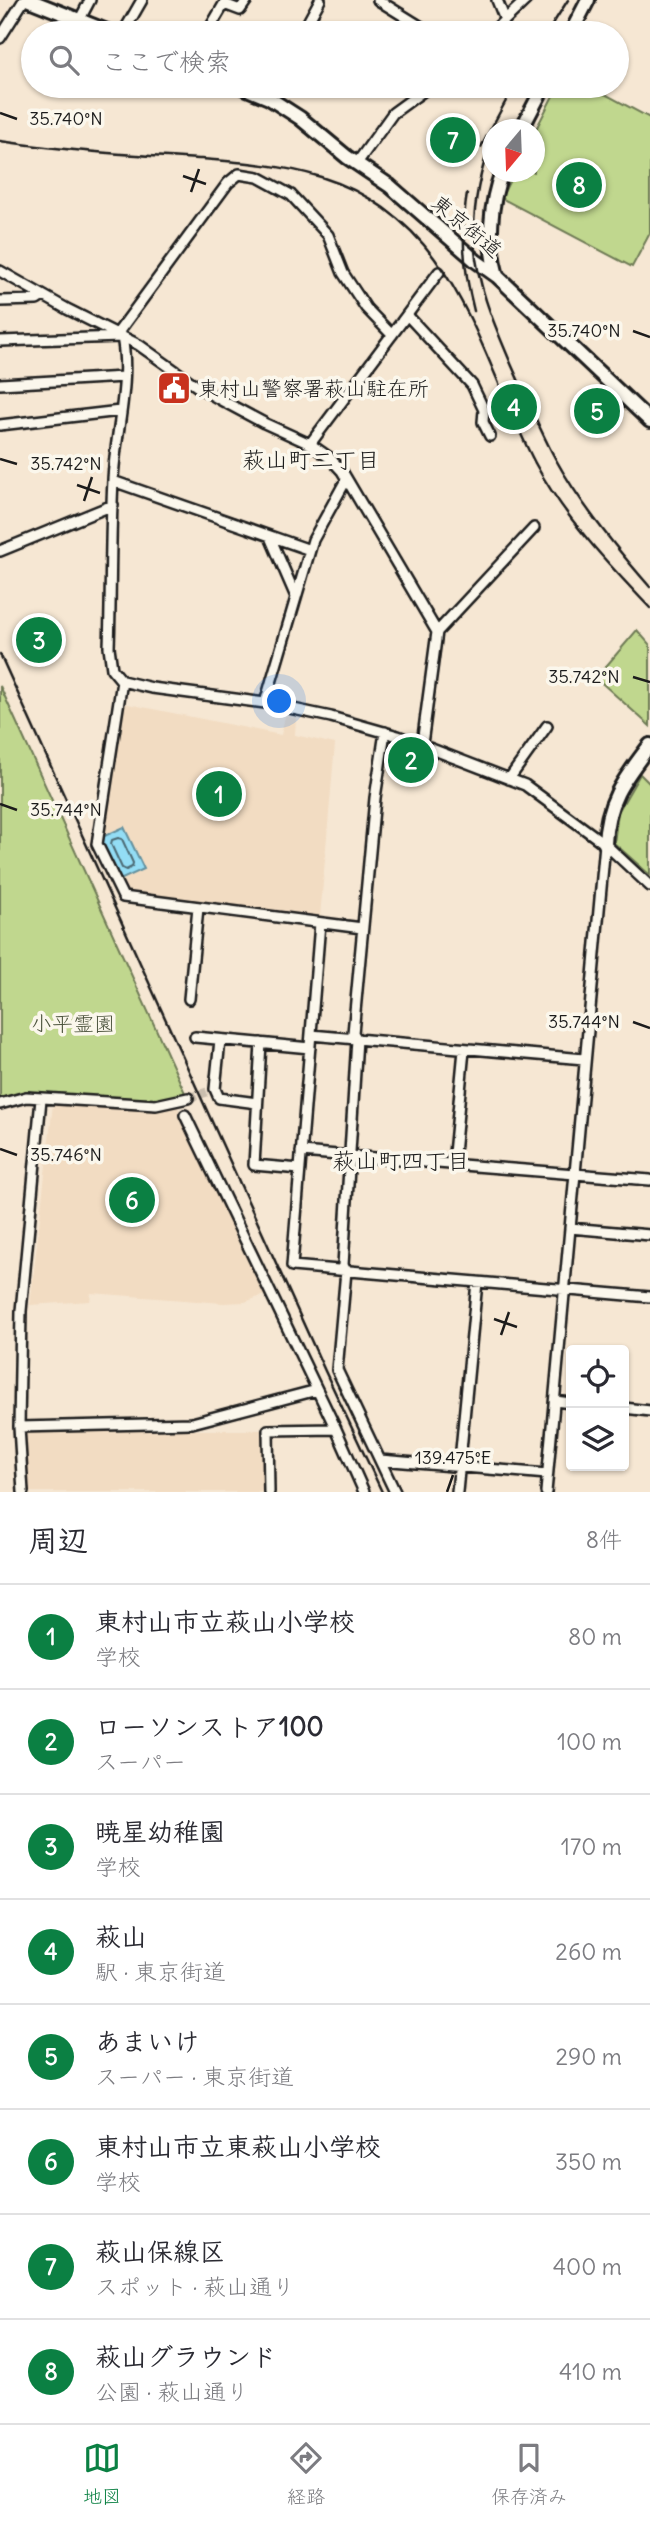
<!DOCTYPE html>
<html lang="ja">
<meta charset="utf-8">
<style>
:root{--surface:#fff;--page:#f7f7f7;--text:#2b2b33;--muted:#7c7c81;--line:#e1e1e2;--accent:#0b8043}
body{margin:0;font-family:Delius,"Klee One",sans-serif;background:var(--page);color:var(--text)}
.controls{position:absolute;right:21px;bottom:21px;display:grid;overflow:hidden;border-radius:7px;box-shadow:0 2px 5px #0004}
.controls button{width:63px;height:63px;display:grid;place-items:center;padding:0;border:0;border-bottom:2px solid var(--line);background:var(--surface);color:var(--text);font:35px sans-serif}
.compass{position:absolute;left:482px;top:119px;width:63px;height:63px;border-radius:50%;background:var(--surface);box-shadow:0 2px 5px #0004;rotate:199deg}
.you{position:absolute;left:280px;top:702px;width:24px;height:24px;margin:-18px;border:5px solid #fff;border-radius:50%;background:#1a73e8;box-shadow:0 0 0 10px #1a73e833}
.badge{display:grid;place-items:center;width:46px;height:46px;border-radius:50%;background:var(--accent);color:#fff;font-size:23px;font-weight:700}
.pin{position:absolute;translate:-50% -50%;border:4px solid #fff;box-shadow:0 2px 7px #0006}
.list{margin:0;padding:0;list-style:none}
h2{display:flex;justify-content:space-between;align-items:center;height:91px;margin:0;padding:0 28px;font-size:30px}
h2 small{font-size:23px;font-weight:400;color:var(--muted)}
.list li{display:grid;grid-template-columns:46px 1fr auto;gap:21px;align-items:center;box-sizing:border-box;height:105px;padding:0 28px;border-top:2px solid var(--line)}
.list b{display:block;font-size:26px;white-space:nowrap}
.list p{margin:0;font-size:23px;white-space:nowrap;color:var(--muted)}
.list em{font-size:23px;font-style:normal;color:var(--muted)}
.icon{flex:none;width:38px;height:38px;fill:none;stroke:currentColor;stroke-width:2;stroke-linecap:round;stroke-linejoin:round}
.map{position:relative;flex:none;width:650px;height:1492px;overflow:hidden}
.search{position:absolute;background:var(--surface);box-shadow:0 2px 5px #0004;left:21px;right:21px;top:21px;height:77px;display:flex;align-items:center;gap:18px;box-sizing:border-box;padding:0 24px;border-radius:38px;color:var(--muted);font-size:26px}
.sheet{height:931px;background:var(--surface)}
nav{display:flex;justify-content:space-around;align-items:center;box-sizing:border-box;height:98px;border-top:2px solid var(--line);background:var(--surface);font-size:19px;color:var(--muted)}
nav a{display:grid;justify-items:center;gap:4px}
nav .on{color:var(--accent)}
.map>svg:first-child{display:block}
.built{fill:#f2dcc2}
.green{fill:#c0d78e;stroke:#6e7a55;stroke-width:2}
.water{fill:#93ddf5;stroke:#63909e;stroke-width:2}
.lines{fill:none;stroke-linecap:round;stroke-linejoin:round}
.shore{stroke:#4c6973;stroke-width:2}
.street-tunnel{stroke:#cabeae;stroke-width:9;stroke-dasharray:9 4.5;stroke-linecap:butt}
.street-casing{stroke:#1c1c1c;stroke-width:14}
.secondary-casing{stroke:#1c1c1c;stroke-width:18}
.street{stroke:#fbf7ec;stroke-width:9}
.secondary{stroke:#fbf7ec;stroke-width:12}
.rail{stroke:#1c1c1c;stroke-width:2.5}
.ticks{fill:none;stroke:#1c1c1c;stroke-width:2.5}
.labels{text-anchor:middle;dominant-baseline:central;stroke-width:7;stroke-linejoin:round;paint-order:stroke}
.street-label{font-size:21px;fill:#1c1c1c;stroke:#fbf7ec}
.poi-label{font-size:21px;fill:#1c1c1c;stroke:#fbf7ec;text-anchor:start}
.park-label{font-size:21px;fill:#4d543e;stroke:#fbf7ec}
.neighbourhood-label{font-size:23px;fill:#1c1c1c;stroke:#fbf7ec}
.ticks-label{font-size:18px;text-anchor:middle;fill:#1c1c1c;stroke:#fbf7ec;stroke-width:7;stroke-linejoin:round;paint-order:stroke}
</style>
<div class="map">
<svg width="650" height="1492" viewBox="0 0 650 1492">
<rect width="100%" height="100%" fill="#f6e7d3"/>
<filter id="ink" filterUnits="userSpaceOnUse"><feTurbulence type="fractalNoise" baseFrequency=".0143" numOctaves="2"/><feDisplacementMap in="SourceGraphic" scale="14" xChannelSelector="R" yChannelSelector="G"/><feConvolveMatrix kernelMatrix="1 2 1 2 8 2 1 2 1" color-interpolation-filters="sRGB"/></filter>
<g filter="url(#ink)">
<path class="built" d="M 123,703 L 281,735 L 285,716 L 296,718 L 295,735 L 335,744 L 320,917 L 126,894 L 100,844 Z
M 176,1103 L 267,1294 L 245,1302 L 223,1303 L 91,1293 L 90,1301 L 30,1305 L 53,1104 L 157,1107 Z
M 25,1430 L 266,1430 L 266,1492 L 29,1492 Z"/>
<path class="green" d="M 558,86 L 590,86 L 650,118 L 650,233 L 632,267 L 501,198 L 514,172 L 534,172 L 535,131 Z
M 637,630 L 650,645 L 650,726 L 596,678 Z
M 0,686 L 186,1095 L 155,1102 L 53,1096 L 27,1091 L 0,1098 Z
M 640,774 L 650,784 L 650,875 L 614,843 L 618,812 Z"/>
<path class="water" d="M 124,827 L 144,869 L 120,880 L 100,838 Z"/>
<g class="lines">
<path class="shore" d="M 118,838 L 122,839 L 133,863 L 132,867 L 126,870 L 122,868 L 111,844 L 112,840 Z"/>
<path class="street-tunnel" d="M 188,1098 L 207,1092"/>
<g class="street-casing">
<path id="street" d="M 378,0 L 431,33
M 497,0 L 505,20
M 80,19 L 90,0
M 123,33 L 142,0
M 207,33 L 224,4 L 240,10 L 247,0
M 302,33 L 320,0
M 491,33 L 526,0
M 0,38 L 24,0
M 266,97 L 272,86
M 357,163 L 393,113 L 430,86
M 0,271 L 67,309 L 139,345 L 198,387 L 221,400 L 264,423 L 310,444 L 330,458 L 342,471 L 437,632 L 422,744
M 0,301 L 37,300 L 43,296
M 407,315 L 472,385 L 484,410 L 483,422 L 490,436
M 117,334 L 228,183 L 239,174 L 258,177 L 291,195 L 328,235 L 343,273 L 366,308 L 392,335
M 122,337 C 131,383 115,434 113,480 C 110,536 111,591 109,647 L 112,669 L 122,681 L 152,688 L 265,703 L 331,717 L 398,736 L 525,785 L 605,844 L 650,886
M 0,341 L 121,337
M 0,384 L 124,377
M 0,425 L 120,411
M 310,444 L 439,272
M 113,481 L 310,550
M 270,537 L 296,597
M 0,551 L 113,505
M 437,632 L 534,528
M 122,681 L 97,844 L 123,897 L 362,928
M 265,703 L 313,540 L 346,480
M 385,732 L 375,798 L 353,1033 L 357,1039 L 343,1265 L 346,1271 L 337,1370 L 395,1492
M 509,779 L 547,726
M 320,923 L 292,1266 L 650,1297
M 189,999 L 198,908
M 311,1035 L 584,1059
M 195,1037 L 310,1048
M 220,1040 L 215,1089 L 219,1098 L 257,1103
M 261,1043 L 254,1165 L 300,1169
M 0,1104 L 26,1097 L 156,1105 L 188,1098
M 185,1115 L 336,1429 L 364,1492
M 301,1152 L 650,1180
M 453,1164 L 464,1050
M 570,1228 L 650,1235
M 555,1401 L 571,1403
M 624,1408 L 650,1411
M 19,1427 L 192,1423 L 317,1390
M 380,1460 L 547,1474
M 23,1492 L 19,1427 L 21,1311 L 41,1099
M 269,1492 L 268,1430 L 336,1429
M 457,1492 L 477,1282
M 546,1492 L 605,844"/>
</g>
<g class="secondary-casing">
<path id="secondary" d="M 29,0 L 112,33
M 571,33 L 588,0
M 240,86 L 269,98 L 300,118 L 347,157 L 390,186 L 476,261 L 497,276 L 650,421
M 521,130 L 544,86
M 497,276 C 487,243 490,203 502,172
M 605,844 C 606,801 625,778 650,745"/>
</g>
<use href="#street" class="street"/>
<use href="#secondary" class="secondary"/>
<path class="rail" d="M 547,33 L 568,0
M 492,139 C 480,171 473,204 474,238 C 476,284 494,324 512,366 C 526,397 539,428 555,458 C 580,504 615,547 650,587
M 0,141 C 66,151 134,155 201,159 C 240,162 283,165 321,177 C 458,220 477,352 535,463 C 564,517 608,564 650,608
M 481,147 L 514,86
M 467,194 C 460,234 464,272 474,311
M 0,654 L 325,1371 L 382,1492"/>
</g>
</g>
<path class="ticks" d="M 0,113 L 17,119M 183,176 L 206,184M 191,192 L 199,169M 633,331 L 650,337M 0,459 L 17,464M 77,485 L 100,493M 84,501 L 92,477M 633,677 L 650,682M 0,804 L 17,810M 633,1022 L 650,1028M 0,1149 L 17,1155M 494,1319 L 517,1327M 501,1335 L 509,1312M 447,1492 L 453,1475"/>
<defs>
<g id="civic-square" transform="scale(1.75)"><rect x="-9" y="-9" width="18" height="18" rx="4" fill="#c8321e" stroke="#fbf7ec"/><path d="M-.6-6.5H3V-4.5H.6V-3L4-1V1h2V6H-6V1h2V-1L-.6-3ZM-1.2 2.5V6h2.4V2.5Z" fill="#fff"/></g>
</defs>
<g fill-rule="evenodd">
<use href="#civic-square" x="174" y="388"/>
</g>
<g class="labels">
<g class="street-label">
<text transform="translate(467 226) rotate(40)">東京街道</text>
</g>
<g class="poi-label">
<text x="198" y="388">東村山警察署萩山駐在所</text>
</g>
<g class="park-label">
<text x="73" y="1023">小平霊園</text>
</g>
<g class="neighbourhood-label">
<text x="311" y="459">萩山町二丁目</text>
<text x="401" y="1160">萩山町四丁目</text>
</g>
</g>
<g class="ticks-label">
<text x="66" y="125">35.740°N</text>
<text x="584" y="337">35.740°N</text>
<text x="66" y="470">35.742°N</text>
<text x="584" y="683">35.742°N</text>
<text x="66" y="816">35.744°N</text>
<text x="584" y="1028">35.744°N</text>
<text x="66" y="1161">35.746°N</text>
<text x="453" y="1464">139.475°E</text>
</g>
</svg>
<div class="controls">
<button><svg class="icon" aria-label="locate" viewBox="0 0 24 24"><circle cx="12" cy="12" r="6"/><path d="M12 2v4M12 18v4M2 12h4M18 12h4"/></svg></button>
<button><svg class="icon" aria-label="layers" viewBox="0 0 24 24"><path d="M12 4l9 5-9 5-9-5zM3 14l9 5 9-5"/></svg></button>
</div>
<svg class="compass" viewBox="-18 -18 36 36"><path d="M0-13l5 13h-10z" fill="#e53935"/><path d="M0 13l5-13h-10z" fill="#7c7c81"/></svg>
<div class="you"></div>
<div class="pin badge" style="left:219px;top:794px">1</div>
<div class="pin badge" style="left:411px;top:760px">2</div>
<div class="pin badge" style="left:39px;top:640px">3</div>
<div class="pin badge" style="left:514px;top:407px">4</div>
<div class="pin badge" style="left:597px;top:411px">5</div>
<div class="pin badge" style="left:132px;top:1200px">6</div>
<div class="pin badge" style="left:453px;top:140px">7</div>
<div class="pin badge" style="left:579px;top:185px">8</div>
<div class="search"><svg class="icon" aria-label="search" viewBox="0 0 24 24"><circle cx="10" cy="10" r="6"/><path d="M15 15l6 6"/></svg>ここで検索</div>
</div>
<section class="sheet">
<h2>周辺<small>8件</small></h2>
<ul class="list">
<li><span class="badge">1</span><div><b>東村山市立萩山小学校</b><p>学校</p></div><em>80 m</em></li>
<li><span class="badge">2</span><div><b>ローソンストア100</b><p>スーパー</p></div><em>100 m</em></li>
<li><span class="badge">3</span><div><b>暁星幼稚園</b><p>学校</p></div><em>170 m</em></li>
<li><span class="badge">4</span><div><b>萩山</b><p>駅 · 東京街道</p></div><em>260 m</em></li>
<li><span class="badge">5</span><div><b>あまいけ</b><p>スーパー · 東京街道</p></div><em>290 m</em></li>
<li><span class="badge">6</span><div><b>東村山市立東萩山小学校</b><p>学校</p></div><em>350 m</em></li>
<li><span class="badge">7</span><div><b>萩山保線区</b><p>スポット · 萩山通り</p></div><em>400 m</em></li>
<li><span class="badge">8</span><div><b>萩山グラウンド</b><p>公園 · 萩山通り</p></div><em>410 m</em></li>
</ul>
</section>
<nav>
<a class="on"><svg class="icon" aria-label="map" viewBox="0 0 24 24"><path d="M3 6l6-2 6 2 6-2v14l-6 2-6-2-6 2zM9 4v14M15 6v14"/></svg>地図</a>
<a><svg class="icon" aria-label="directions" viewBox="0 0 24 24"><path d="M12 3l9 9-9 9-9-9zM9 14v-3h6M13 9l2 2-2 2"/></svg>経路</a>
<a><svg class="icon" aria-label="saved" viewBox="0 0 24 24"><path d="M7 4h10v16l-5-4-5 4z"/></svg>保存済み</a>
</nav>
